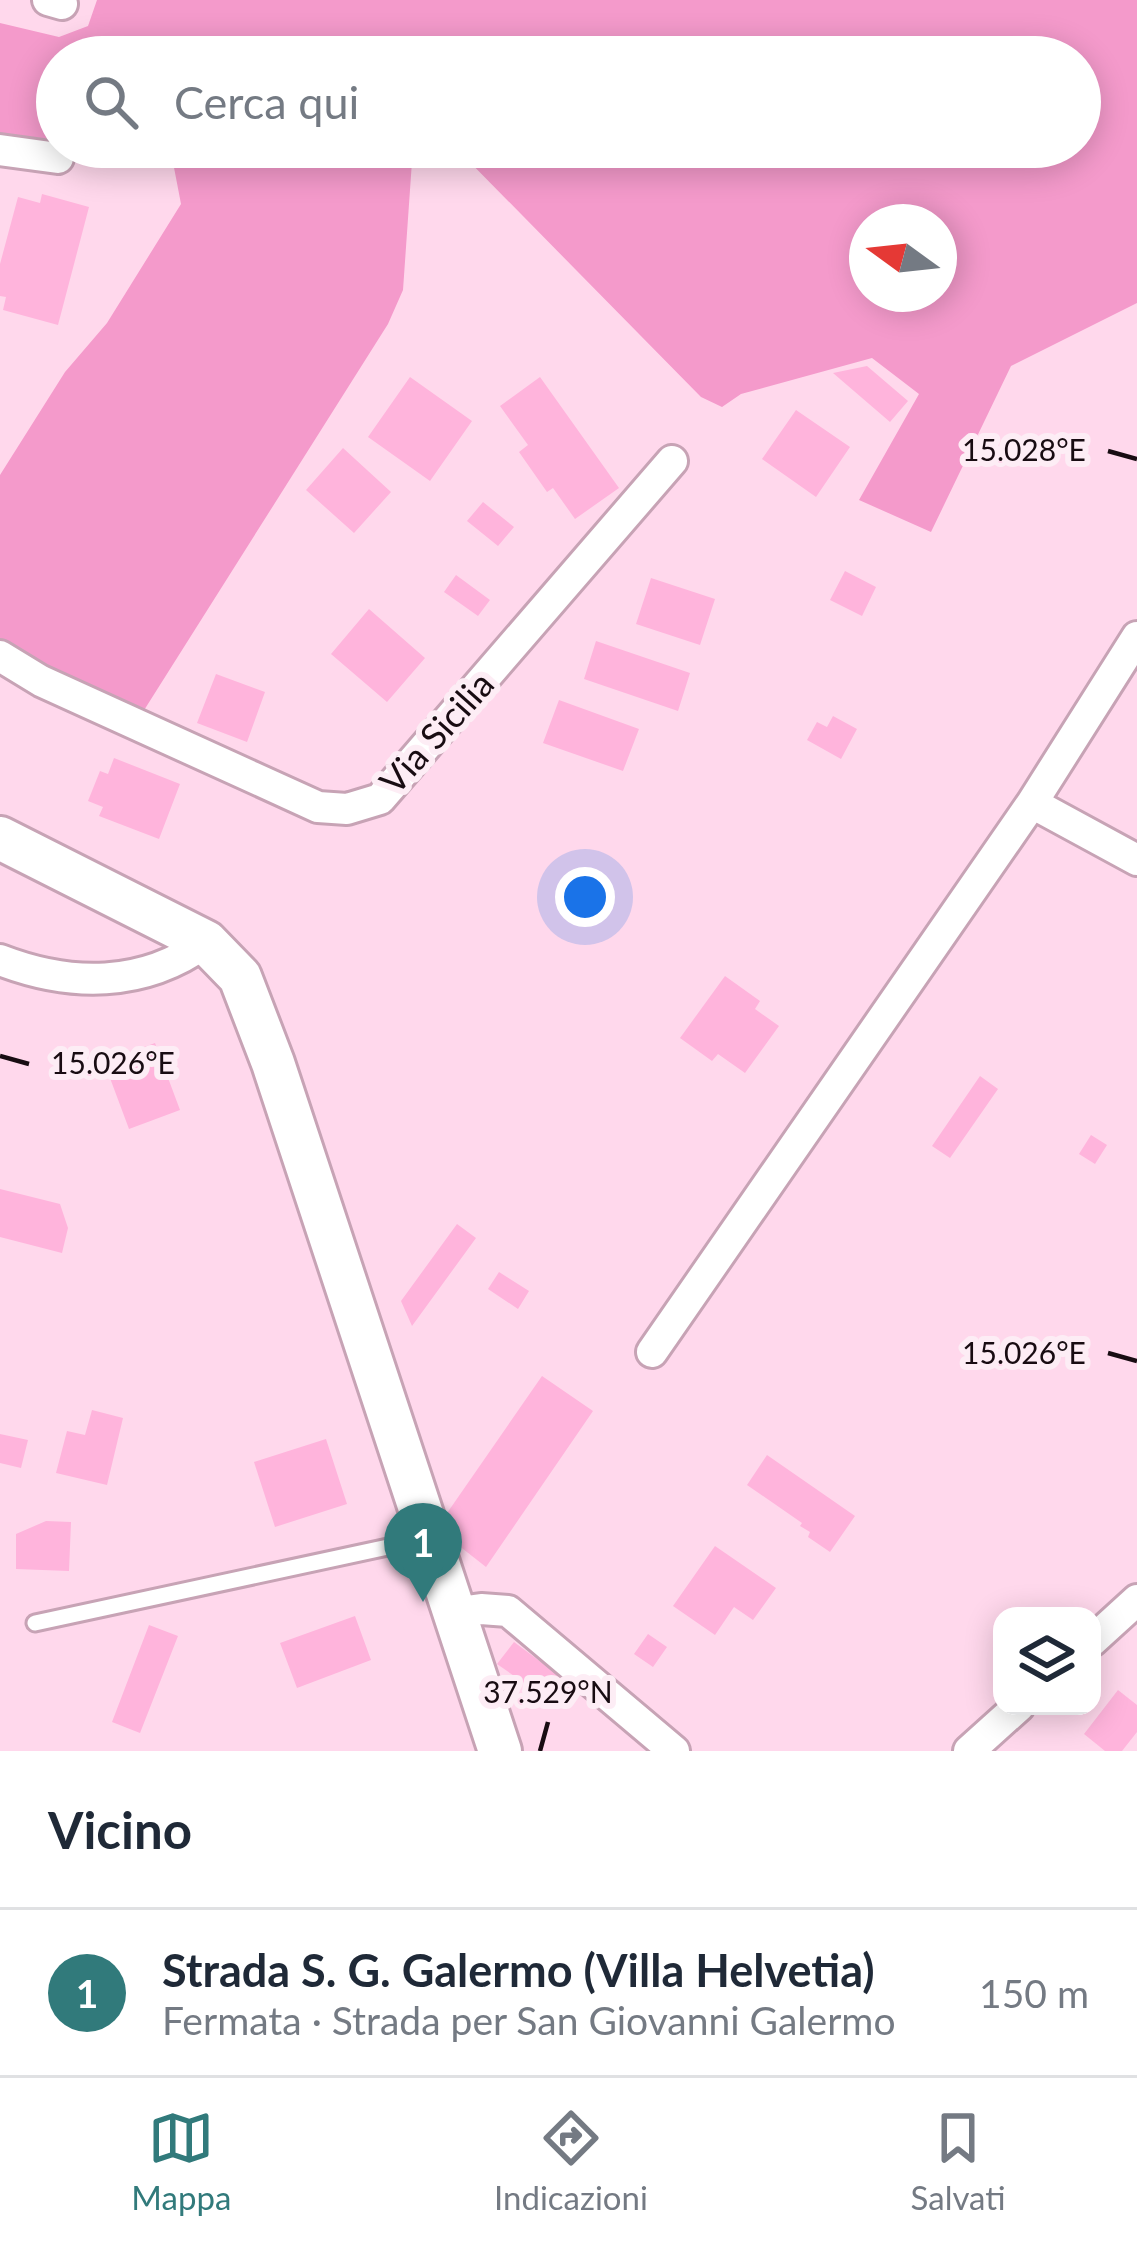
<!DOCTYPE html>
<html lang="it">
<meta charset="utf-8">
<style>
:root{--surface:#fff;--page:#f6f6f7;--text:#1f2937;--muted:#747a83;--line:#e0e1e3;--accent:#317a7b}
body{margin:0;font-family:Lato,sans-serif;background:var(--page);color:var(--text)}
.controls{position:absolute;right:36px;bottom:36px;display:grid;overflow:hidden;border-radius:24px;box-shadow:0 6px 30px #0003}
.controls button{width:108px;height:108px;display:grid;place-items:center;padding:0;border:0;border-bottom:3px solid var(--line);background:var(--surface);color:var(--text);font:60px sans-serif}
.compass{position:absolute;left:849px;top:204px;width:108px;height:108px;border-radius:50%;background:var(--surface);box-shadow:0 6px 30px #0003;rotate:285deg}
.you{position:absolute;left:585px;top:897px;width:42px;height:42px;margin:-30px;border:9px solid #fff;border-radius:50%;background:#1a73e8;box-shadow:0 0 0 18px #1a73e833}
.badge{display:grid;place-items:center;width:78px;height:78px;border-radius:50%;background:var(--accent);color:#fff;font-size:39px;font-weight:700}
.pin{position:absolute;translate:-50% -99px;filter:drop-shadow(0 3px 6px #0008)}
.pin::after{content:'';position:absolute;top:63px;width:42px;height:36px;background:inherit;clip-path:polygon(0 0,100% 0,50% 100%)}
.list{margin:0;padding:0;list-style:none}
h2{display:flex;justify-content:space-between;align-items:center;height:156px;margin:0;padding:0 48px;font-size:51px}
h2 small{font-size:39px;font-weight:400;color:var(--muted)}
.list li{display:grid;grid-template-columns:78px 1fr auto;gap:36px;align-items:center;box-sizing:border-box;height:168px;padding:0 48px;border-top:3px solid var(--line)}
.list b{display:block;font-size:45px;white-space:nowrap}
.list p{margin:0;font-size:39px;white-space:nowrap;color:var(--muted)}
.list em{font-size:39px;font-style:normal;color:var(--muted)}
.icon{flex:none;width:66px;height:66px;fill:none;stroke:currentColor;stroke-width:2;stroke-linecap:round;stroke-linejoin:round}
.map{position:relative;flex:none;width:1137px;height:1751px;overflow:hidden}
.search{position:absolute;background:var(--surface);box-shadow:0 6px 30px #0003;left:36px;right:36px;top:36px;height:132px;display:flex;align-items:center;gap:30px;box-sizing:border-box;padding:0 42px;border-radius:66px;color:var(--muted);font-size:45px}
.sheet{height:324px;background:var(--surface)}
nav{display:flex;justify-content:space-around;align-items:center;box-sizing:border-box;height:168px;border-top:3px solid var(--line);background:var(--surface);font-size:33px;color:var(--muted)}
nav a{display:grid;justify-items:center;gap:6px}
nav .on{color:var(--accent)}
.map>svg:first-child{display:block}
.green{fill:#f49acb;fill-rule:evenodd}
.building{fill:#ffb4dc}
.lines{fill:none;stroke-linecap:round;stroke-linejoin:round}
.service-casing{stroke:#c7a3b5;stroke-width:21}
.minor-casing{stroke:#c7a3b5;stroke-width:36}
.secondary-casing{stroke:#c7a3b5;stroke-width:48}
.service{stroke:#fff;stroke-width:15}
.minor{stroke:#fff;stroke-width:30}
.secondary{stroke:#fff;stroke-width:42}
.ticks{fill:none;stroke:#180c12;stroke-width:4.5}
.labels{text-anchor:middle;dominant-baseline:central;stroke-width:12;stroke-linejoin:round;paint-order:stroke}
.street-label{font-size:36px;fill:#180c12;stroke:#fdedf5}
.ticks-label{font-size:30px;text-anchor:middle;fill:#180c12;stroke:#fdedf5;stroke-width:12;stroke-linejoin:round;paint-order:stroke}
</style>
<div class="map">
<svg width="1137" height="1751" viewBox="0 0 1137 1751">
<rect width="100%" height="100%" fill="#ffd8ec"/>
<path class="green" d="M 97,0 L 1137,0 L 1137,303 L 1011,366 L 931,532 L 859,500 L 919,394 L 872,358 L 741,394 L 722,407 L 701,397 L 455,147 L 1080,147 L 1080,57 L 57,57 L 57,140 L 0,133 L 0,23 L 59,37 L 88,26 ZM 867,222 L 939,222 L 939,294 L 867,294 Z
M 125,147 L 413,147 L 403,290 L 388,324 L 141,715 L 57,675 L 0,638 L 0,475 L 65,372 L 107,323 L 181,204 L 171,152 Z"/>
<path class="building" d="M 42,194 L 89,207 L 58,325 L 3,310 L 6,297 L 0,296 L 0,264 L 18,197 L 40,203 Z
M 867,366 L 908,401 L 890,422 L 833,373 Z
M 410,377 L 472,421 L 430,481 L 368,437 Z
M 540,377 L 619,488 L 575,519 L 553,488 L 547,492 L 519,452 L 528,445 L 500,406 Z
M 796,410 L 850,447 L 816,497 L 762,459 Z
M 343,448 L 391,492 L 354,533 L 306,490 Z
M 483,502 L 514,527 L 498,546 L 467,521 Z
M 845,571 L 876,587 L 862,616 L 830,600 Z
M 456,575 L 490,600 L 478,616 L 444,592 Z
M 651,578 L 715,599 L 700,645 L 636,624 Z
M 369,609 L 425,658 L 387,702 L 331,654 Z
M 596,641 L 690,673 L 678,711 L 584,679 Z
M 216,674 L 265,692 L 247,742 L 197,723 Z
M 559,700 L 639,729 L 623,771 L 543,743 Z
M 833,716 L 857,729 L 841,759 L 807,740 L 817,722 L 827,727 Z
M 114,758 L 180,784 L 159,839 L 99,816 L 103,807 L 88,801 L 100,771 L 108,774 Z
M 725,976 L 760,1001 L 755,1009 L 779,1026 L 745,1073 L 718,1054 L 712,1061 L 680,1038 Z
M 155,1043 L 180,1110 L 129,1129 L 104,1062 Z
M 980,1076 L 998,1089 L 950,1158 L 932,1146 Z
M 1091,1135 L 1107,1145 L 1095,1164 L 1079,1154 Z
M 0,1189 L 60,1204 L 68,1228 L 62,1253 L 0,1237 Z
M 457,1224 L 476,1238 L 412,1326 L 401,1301 Z
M 499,1272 L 529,1291 L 518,1309 L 488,1289 Z
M 542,1376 L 593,1411 L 486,1567 L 458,1545 L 445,1516 Z
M 92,1410 L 123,1418 L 107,1485 L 56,1473 L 67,1431 L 85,1435 Z
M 0,1434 L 28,1440 L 21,1468 L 0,1463 Z
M 326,1439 L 347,1504 L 275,1527 L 254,1462 Z
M 767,1455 L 855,1516 L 830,1552 L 808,1537 L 810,1532 L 800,1526 L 802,1523 L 747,1485 Z
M 46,1521 L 71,1522 L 69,1571 L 16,1569 L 16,1534 Z
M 715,1546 L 776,1588 L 753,1620 L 734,1607 L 715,1635 L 673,1606 Z
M 355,1616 L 371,1660 L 297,1688 L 280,1643 Z
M 149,1625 L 178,1636 L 140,1733 L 112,1722 Z
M 648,1634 L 667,1647 L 653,1667 L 634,1654 Z
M 514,1642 L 572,1685 L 557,1706 L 497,1664 Z
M 1118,1690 L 1137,1705 L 1137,1732 L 1122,1751 L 1105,1751 L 1084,1734 Z"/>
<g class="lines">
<g class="service-casing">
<path id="service" d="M 35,1623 L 425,1539"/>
</g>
<g class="minor-casing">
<path id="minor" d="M 48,0 L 62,4
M 0,150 L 58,158
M 0,656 L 41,681 L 318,807 L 347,809 L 380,799 L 672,461
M 1032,803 L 1137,860
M 0,960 C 70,987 143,988 206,942
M 652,1352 L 1032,803 L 1137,637
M 452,1613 L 481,1609 L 508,1611 L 674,1751
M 1092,1641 L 1137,1600
M 969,1751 L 1019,1706"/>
</g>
<g class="secondary-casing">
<path id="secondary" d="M 0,838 L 206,942 L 240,977 L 273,1063 L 500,1751"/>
</g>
<use href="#service" class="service"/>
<use href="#minor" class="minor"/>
<use href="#secondary" class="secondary"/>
</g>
<path class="ticks" d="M 1108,451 L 1137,459M 0,1056 L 29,1064M 1108,1353 L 1137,1361M 540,1751 L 548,1722"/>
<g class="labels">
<g class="street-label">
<text transform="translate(436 732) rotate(-48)">Via Sicilia</text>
</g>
</g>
<g class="ticks-label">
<text x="1024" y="461">15.028°E</text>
<text x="113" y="1074">15.026°E</text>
<text x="1024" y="1364">15.026°E</text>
<text x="548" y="1703">37.529°N</text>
</g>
</svg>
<div class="controls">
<button><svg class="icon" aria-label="layers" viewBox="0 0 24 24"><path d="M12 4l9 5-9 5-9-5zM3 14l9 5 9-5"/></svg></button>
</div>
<svg class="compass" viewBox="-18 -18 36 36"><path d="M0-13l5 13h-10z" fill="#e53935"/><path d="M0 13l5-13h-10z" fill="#747a83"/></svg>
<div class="you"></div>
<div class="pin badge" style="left:423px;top:1602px">1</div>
<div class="search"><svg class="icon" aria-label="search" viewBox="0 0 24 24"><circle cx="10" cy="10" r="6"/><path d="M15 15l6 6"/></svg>Cerca qui</div>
</div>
<section class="sheet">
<h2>Vicino<small></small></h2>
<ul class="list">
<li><span class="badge">1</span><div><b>Strada S. G. Galermo (Villa Helvetia)</b><p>Fermata · Strada per San Giovanni Galermo</p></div><em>150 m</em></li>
</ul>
</section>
<nav>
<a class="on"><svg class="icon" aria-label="map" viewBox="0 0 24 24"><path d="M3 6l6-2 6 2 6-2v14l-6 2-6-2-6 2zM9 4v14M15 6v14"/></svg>Mappa</a>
<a><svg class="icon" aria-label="directions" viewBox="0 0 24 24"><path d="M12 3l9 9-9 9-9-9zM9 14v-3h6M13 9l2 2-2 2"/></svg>Indicazioni</a>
<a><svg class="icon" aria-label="saved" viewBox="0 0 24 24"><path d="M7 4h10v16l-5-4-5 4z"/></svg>Salvati</a>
</nav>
